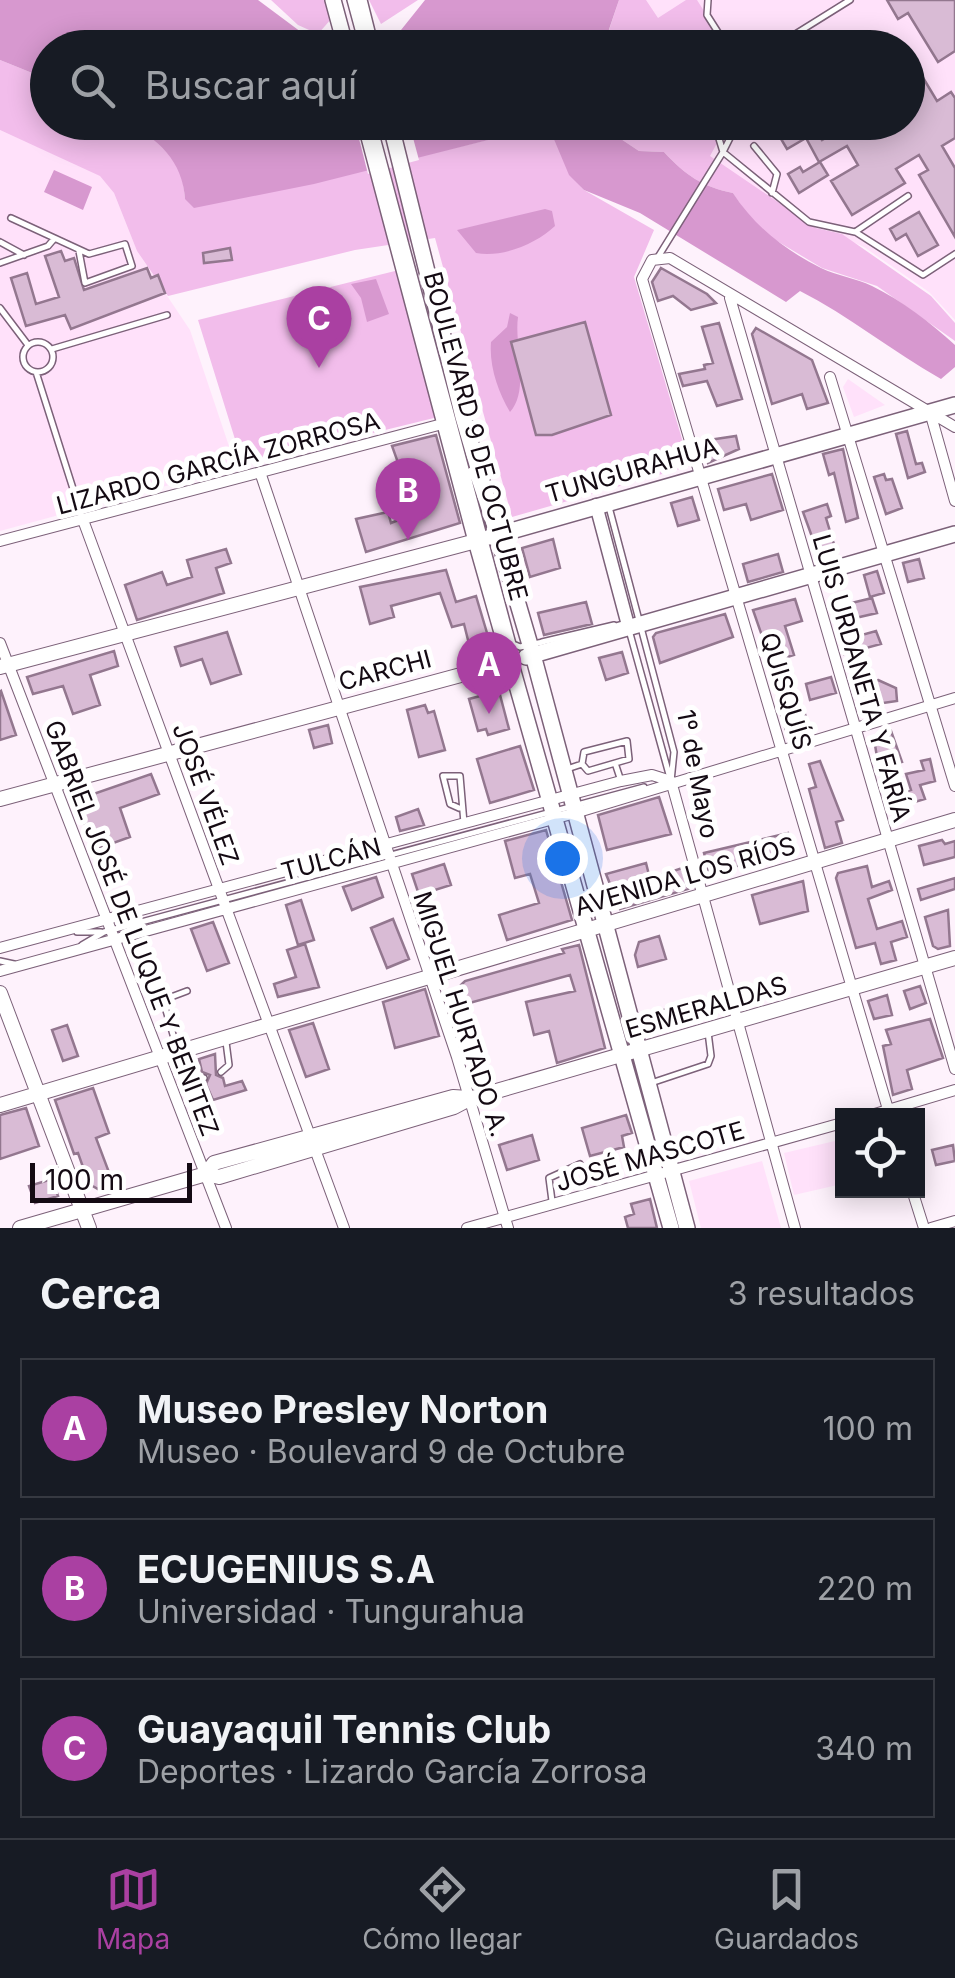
<!DOCTYPE html>
<html lang="es">
<meta charset="utf-8">
<style>
:root{--surface:#171b24;--page:#242831;--text:#f1f3f6;--muted:#9ea1a6;--line:#363941;--accent:#aa40a2}
body{margin:0;font-family:Inter,sans-serif;background:var(--page);color:var(--text)}
.controls{position:absolute;right:30px;bottom:30px;display:grid;overflow:hidden;border-radius:0px;box-shadow:0 5px 25px #0003}
.controls button{width:90px;height:90px;display:grid;place-items:center;padding:0;border:0;border-bottom:2px solid var(--line);background:var(--surface);color:var(--text);font:50px sans-serif}
.scale{position:absolute;left:30px;bottom:25px;width:162px;box-sizing:border-box;padding-left:10px;border:5px solid #140a13;border-top:0;font-size:28px;line-height:35px;white-space:nowrap;color:#140a13;-webkit-text-stroke:8px #fff;paint-order:stroke}
.you{position:absolute;left:562px;top:858px;width:35px;height:35px;margin:-25px;border:8px solid #fff;border-radius:50%;background:#1a73e8;box-shadow:0 0 0 15px #1a73e833}
.badge{display:grid;place-items:center;width:65px;height:65px;border-radius:50%;background:var(--accent);color:#fff;font-size:32px;font-weight:700}
.pin{position:absolute;translate:-50% -82px;filter:drop-shadow(0 2px 5px #0008)}
.pin::after{content:'';position:absolute;top:52px;width:35px;height:30px;background:inherit;clip-path:polygon(0 0,100% 0,50% 100%)}
.list{margin:0;padding:0;list-style:none}
h2{display:flex;justify-content:space-between;align-items:center;height:130px;margin:0;padding:0 40px;font-size:42px}
h2 small{font-size:32px;font-weight:400;color:var(--muted)}
.list li{display:grid;grid-template-columns:65px 1fr auto;gap:30px;align-items:center;box-sizing:border-box;height:140px;margin:0 20px 20px;padding:0 20px;border:2px solid var(--line);border-radius:0px}
.list b{display:block;font-size:38px;white-space:nowrap}
.list p{margin:0;font-size:32px;white-space:nowrap;color:var(--muted)}
.list em{font-size:32px;font-style:normal;color:var(--muted)}
.icon{flex:none;width:55px;height:55px;fill:none;stroke:currentColor;stroke-width:2;stroke-linecap:round;stroke-linejoin:round}
.map{position:relative;flex:none;width:955px;height:1228px;overflow:hidden}
.search{position:absolute;background:var(--surface);box-shadow:0 5px 25px #0003;left:30px;right:30px;top:30px;height:110px;display:flex;align-items:center;gap:25px;box-sizing:border-box;padding:0 35px;border-radius:55px;color:var(--muted);font-size:38px}
.sheet{height:610px;background:var(--surface)}
nav{display:flex;justify-content:space-around;align-items:center;box-sizing:border-box;height:140px;border-top:2px solid var(--line);background:var(--surface);font-size:28px;color:var(--muted)}
nav a{display:grid;justify-items:center;gap:5px}
nav .on{color:var(--accent)}
.map>svg:first-child{display:block}
.built{fill:#ffe1fa}
.green{fill:#f2bdeb}
.water{fill:#d798cf}
.pier{fill:#fef2fc}
.building{fill:#d9bbd5;stroke:#93778f;stroke-width:2.5}
.lines{fill:none;stroke-linecap:round;stroke-linejoin:round}
.service-casing{stroke:#7c6179;stroke-width:8}
.minor-casing{stroke:#7c6179;stroke-width:12}
.tertiary-casing{stroke:#7c6179;stroke-width:15}
.secondary-casing{stroke:#7c6179;stroke-width:16}
.primary-casing{stroke:#7c6179;stroke-width:18}
.service{stroke:#fff;stroke-width:5}
.minor{stroke:#fff;stroke-width:10}
.tertiary{stroke:#fff;stroke-width:12}
.secondary{stroke:#fff;stroke-width:14}
.primary{stroke:#fff;stroke-width:15}
.labels{text-anchor:middle;dominant-baseline:central;stroke-width:10;stroke-linejoin:round;paint-order:stroke}
.street-label{font-size:25px;fill:#140a13;stroke:#fff}
</style>
<div class="map">
<svg width="955" height="1228" viewBox="0 0 955 1228">
<rect width="100%" height="100%" fill="#fef2fc"/>
<path class="built" d="M 623,0 L 955,0 L 955,320 L 929,292 L 864,247 L 789,215 L 612,123 L 908,122 L 908,48 L 608,48 Z
M 0,130 L 100,175 L 114,193 L 137,251 L 190,330 L 236,467 L 0,531 Z
M 848,379 L 885,405 L 854,417 L 843,387 Z
M 839,1140 L 842,1184 L 794,1195 L 784,1153 Z
M 762,1161 L 781,1228 L 701,1228 L 689,1181 Z"/>
<path class="green" d="M 271,0 L 328,0 L 332,18 L 318,34 L 298,25 Z
M 369,0 L 418,0 L 381,24 Z
M 619,0 L 646,0 L 658,18 L 686,0 L 697,0 L 727,47 L 603,48 Z
M 0,60 L 47,79 L 48,122 C 109,123 180,116 185,199 L 302,185 L 549,125 L 570,175 L 584,190 L 654,230 L 634,277 L 690,466 L 512,517 L 435,238 L 355,250 L 168,296 L 137,251 L 114,193 L 100,176 L 0,130 Z
M 597,123 L 728,123 L 710,156 L 816,228 L 842,234 L 931,296 L 955,323 L 955,341 L 877,286 L 822,268 L 772,238 L 752,222 L 733,193 C 703,187 685,175 664,152 L 639,151 Z
M 399,270 L 438,417 L 243,465 L 198,320 Z"/>
<path class="water" d="M 0,0 L 258,0 L 301,32 L 383,42 L 397,35 L 425,0 L 619,0 L 603,47 L 48,48 L 47,79 L 0,60 Z
M 125,123 L 597,123 L 639,151 L 664,152 C 685,175 703,187 733,193 C 755,227 785,250 821,268 C 837,276 856,278 872,286 C 901,300 931,323 955,345 L 955,367 L 941,379 C 892,351 849,316 800,291 L 786,302 L 640,213 L 584,190 L 569,175 L 548,125 L 314,184 L 194,208 L 185,199 C 183,162 158,137 125,123 Z
M 54,170 L 92,187 L 83,210 L 44,192 Z
M 545,209 L 552,211 L 555,226 C 536,244 502,258 476,253 L 457,230 Z
M 376,279 L 389,314 L 367,322 L 361,298 L 351,284 Z
M 510,313 L 518,317 C 514,345 530,390 510,412 C 498,392 489,366 491,342 L 507,327 Z"/>
<path class="pier" d="M 355,123 L 409,123 L 419,160 L 368,174 Z"/>
<path class="building" d="M 887,0 L 955,0 L 955,51 L 938,62 L 908,13 L 898,19 Z
M 916,66 L 937,101 L 951,92 L 955,98 L 955,138 L 942,146 L 955,168 L 955,237 L 919,175 L 928,170 L 919,155 L 896,169 L 905,183 L 852,215 L 831,181 L 858,165 L 847,146 L 819,162 L 806,138 L 787,149 L 771,122 L 811,122 L 822,140 L 853,122 L 908,122 L 912,115 L 908,108 L 908,72 Z
M 820,162 L 828,175 L 799,193 L 788,174 L 800,167 L 803,172 Z
M 919,212 L 938,245 L 918,256 L 906,234 L 896,240 L 890,229 Z
M 230,248 L 232,260 L 204,263 L 203,253 Z
M 61,251 L 65,261 L 74,258 L 84,290 L 147,268 L 151,278 L 158,275 L 165,293 L 71,329 L 65,315 L 26,326 L 11,278 L 27,273 L 36,304 L 59,297 L 45,256 Z
M 661,268 L 707,294 L 716,303 L 691,310 L 673,296 L 658,301 L 652,282 Z
M 585,322 L 611,415 L 552,435 L 536,435 L 511,342 Z
M 719,323 L 742,399 L 717,406 L 707,381 L 683,386 L 679,374 L 705,369 L 704,365 L 713,363 L 702,327 Z
M 756,328 L 812,360 L 828,403 L 807,409 L 802,394 L 772,404 L 752,334 Z
M 907,431 L 916,464 L 922,463 L 925,472 L 908,478 L 896,434 Z
M 436,435 L 460,523 L 366,552 L 356,519 L 388,512 L 391,523 L 416,513 L 392,446 Z
M 736,436 L 739,449 L 708,463 L 702,441 Z
M 843,449 L 858,518 L 846,522 L 834,473 L 829,475 L 823,454 Z
M 772,474 L 783,510 L 751,520 L 746,504 L 724,510 L 718,489 Z
M 884,474 L 886,480 L 892,479 L 902,508 L 886,514 L 874,477 Z
M 692,497 L 699,520 L 678,526 L 671,503 Z
M 827,504 L 831,516 L 826,518 L 836,551 L 819,556 L 803,512 Z
M 553,539 L 560,568 L 530,577 L 522,548 Z
M 226,549 L 231,563 L 216,568 L 224,593 L 137,620 L 125,585 L 162,572 L 167,585 L 192,577 L 187,560 Z
M 778,554 L 783,572 L 748,582 L 743,564 Z
M 919,559 L 924,578 L 908,582 L 903,563 Z
M 446,570 L 456,602 L 476,596 L 490,643 L 470,648 L 464,624 L 452,627 L 440,593 L 391,606 L 394,617 L 370,624 L 360,587 Z
M 877,571 L 884,593 L 870,597 L 864,575 Z
M 872,598 L 877,613 L 838,622 L 835,607 Z
M 795,599 L 802,621 L 785,626 L 794,655 L 784,658 L 793,689 L 777,693 L 776,676 L 753,610 Z
M 586,602 L 592,624 L 544,635 L 538,613 Z
M 725,614 L 733,637 L 660,663 L 653,637 L 656,633 Z
M 876,631 L 881,644 L 844,654 L 840,641 Z
M 227,632 L 241,674 L 211,684 L 202,659 L 181,666 L 175,647 Z
M 114,651 L 118,666 L 90,675 L 100,705 L 73,714 L 63,686 L 33,694 L 27,677 Z
M 622,652 L 628,673 L 606,680 L 599,658 Z
M 831,677 L 836,693 L 810,700 L 806,684 Z
M 878,680 L 896,688 L 897,701 L 862,706 L 856,688 Z
M 1,691 L 16,735 L 0,740 L 0,692 Z
M 499,691 L 509,729 L 488,735 L 486,729 L 478,731 L 469,699 Z
M 425,705 L 428,713 L 434,711 L 445,750 L 419,757 L 407,710 Z
M 790,708 L 793,718 L 805,714 L 809,728 L 787,734 L 780,711 Z
M 328,725 L 332,743 L 314,748 L 309,730 Z
M 891,731 L 902,762 L 879,769 L 874,739 Z
M 520,746 L 534,790 L 490,803 L 477,759 Z
M 930,759 L 935,781 L 920,785 L 925,799 L 908,804 L 904,792 L 911,790 L 906,774 L 924,770 L 921,761 Z
M 820,761 L 843,820 L 836,822 L 842,843 L 825,848 L 809,789 L 816,787 L 809,764 Z
M 151,774 L 159,794 L 120,808 L 130,837 L 94,850 L 76,800 Z
M 659,797 L 671,834 L 607,850 L 598,815 Z
M 418,809 L 424,825 L 400,831 L 396,817 Z
M 546,830 L 572,920 L 507,940 L 499,915 L 539,903 L 530,874 L 515,878 L 505,841 Z
M 788,833 L 793,852 L 709,873 L 704,853 Z
M 942,840 L 945,844 L 955,841 L 955,857 L 924,865 L 919,846 Z
M 646,863 L 650,879 L 682,868 L 688,889 L 620,909 L 606,874 Z
M 444,864 L 451,885 L 419,895 L 412,874 Z
M 867,866 L 872,887 L 889,881 L 892,890 L 868,899 L 877,929 L 902,921 L 907,937 L 891,942 L 896,960 L 881,964 L 875,943 L 856,948 L 836,878 L 838,873 Z
M 376,877 L 383,897 L 352,910 L 343,887 Z
M 955,878 L 955,889 L 921,900 L 918,889 Z
M 803,881 L 808,911 L 760,924 L 752,895 Z
M 301,900 L 314,940 L 298,945 L 286,905 Z
M 948,910 L 950,946 L 938,949 L 933,946 L 925,917 Z
M 393,919 L 409,959 L 387,968 L 371,928 Z
M 213,922 L 229,963 L 207,971 L 191,929 Z
M 659,936 L 666,959 L 638,967 L 635,955 L 639,942 Z
M 305,944 L 319,987 L 278,997 L 274,984 L 296,977 L 287,950 Z
M 579,945 L 605,1048 L 557,1063 L 549,1031 L 534,1035 L 526,1002 L 575,991 L 570,975 L 466,1004 L 461,985 L 465,981 L 564,953 L 562,949 Z
M 920,986 L 926,1003 L 910,1009 L 904,991 Z
M 425,989 L 439,1036 L 395,1048 L 383,1002 Z
M 887,995 L 892,1015 L 874,1019 L 868,1001 Z
M 681,1005 L 685,1021 L 653,1030 L 649,1014 Z
M 930,1019 L 943,1058 L 907,1070 L 912,1089 L 893,1095 L 883,1046 L 891,1044 L 886,1030 Z
M 313,1023 L 329,1069 L 306,1077 L 289,1030 Z
M 67,1025 L 78,1056 L 63,1061 L 52,1030 Z
M 215,1054 L 216,1075 L 223,1078 L 225,1086 L 242,1081 L 246,1090 L 213,1100 L 206,1084 L 210,1075 L 202,1072 L 199,1059 Z
M 93,1088 L 109,1133 L 96,1138 L 113,1183 L 98,1189 L 89,1184 L 78,1153 L 74,1154 L 55,1100 Z
M 26,1108 L 39,1146 L 0,1159 L 0,1115 Z
M 626,1115 L 632,1133 L 622,1136 L 624,1147 L 590,1156 L 582,1128 Z
M 532,1135 L 539,1160 L 507,1170 L 499,1145 Z
M 953,1145 L 955,1161 L 936,1165 L 932,1150 Z
M 52,1179 L 58,1196 L 35,1203 L 29,1186 Z
M 650,1199 L 657,1228 L 628,1228 L 625,1217 L 634,1214 L 631,1204 Z"/>
<g class="lines">
<g class="service-casing">
<path id="service" d="M 350,0 L 363,48
M 708,0 L 707,15 L 728,48
M 773,48 L 850,0
M 373,122 L 513,644 L 520,647 L 543,642
M 738,122 L 723,152 L 809,222 L 855,232 L 908,196
M 754,146 L 777,174 L 772,193
M 11,218 L 89,254 L 125,244 L 132,266 L 85,283 L 79,251
M 857,233 L 923,275 L 955,254
M 0,242 L 24,255
M 658,257 L 723,152 L 714,122
M 0,263 L 48,246 L 54,239
M 0,308 L 28,345
M23 357a15 15 0 1 1 30 0a15 15 0 1 1-30 0Z
M 52,349 L 167,315
M 36,372 L 82,517
M 471,470 L 491,530
M 609,507 L 674,752 L 671,781
M 629,630 L 670,778
M 542,642 L 614,625
M 615,763 L 621,781
M 567,769 L 582,764 L 588,771 L 629,759 L 627,741 L 584,752 L 582,764
M 459,808 L 450,804 L 443,776 L 460,776 L 464,823
M 77,932 L 101,932
M 82,945 L 104,932 L 644,787
M 0,961 L 14,964
M 176,1045 L 163,1000 L 187,991
M 171,1057 L 189,1082 L 204,1078
M 221,1072 L 229,1065 L 226,1042
M 651,1083 L 708,1064 L 711,1056 L 708,1032
M 552,1201 L 549,1178 L 580,1164"/>
</g>
<g class="minor-casing">
<path id="minor" d="M 730,298 L 955,1069
M 830,377 L 955,786
M 930,412 L 955,501
M 260,472 L 457,1057 L 508,1228
M 83,520 L 344,1228
M 0,541 L 446,423
M 0,643 L 226,1228
M 671,781 L 795,1228
M 0,948 L 621,781 L 652,775 L 671,781
M 0,971 L 575,813 L 955,698
M 868,1116 L 955,1090
M 890,1116 L 642,279 L 652,260 L 670,258 L 955,427
M 912,1190 L 924,1228
M 467,1228 L 842,1123
M 931,1228 L 955,1221"/>
</g>
<g class="tertiary-casing">
<path id="tertiary" d="M 596,505 L 629,629"/>
</g>
<g class="secondary-casing">
<path id="secondary" d="M 0,667 L 476,541
M 0,799 L 513,661
M 0,993 L 89,1228
M 0,1105 L 955,820
M 206,1174 L 214,1163 L 453,1097 L 469,1098
M 20,1228 L 206,1174 L 219,1177 L 454,1107 L 469,1099 L 955,958"/>
</g>
<g class="primary-casing">
<path id="primary" d="M 333,0 L 346,48
M 359,0 L 371,48
M 365,122 L 476,541 L 671,1228
M 390,122 L 463,417 L 533,655 L 687,1228
M 490,537 L 955,405
M 526,657 L 955,534"/>
</g>
<use href="#service" class="service"/>
<use href="#minor" class="minor"/>
<use href="#tertiary" class="tertiary"/>
<use href="#secondary" class="secondary"/>
<use href="#primary" class="primary"/>
</g>
<g class="labels">
<g class="street-label">
<text transform="translate(476 436) rotate(75)">BOULEVARD 9 DE OCTUBRE</text>
<text transform="translate(218 463) rotate(-15)">LIZARDO GARCÍA ZORROSA</text>
<text transform="translate(632 470) rotate(-16)">TUNGURAHUA</text>
<text transform="translate(385 670) rotate(-15)">CARCHI</text>
<text transform="translate(862 678) rotate(74)">LUIS URDANETA Y FARÍA</text>
<text transform="translate(786 691) rotate(73)">QUISQUÍS</text>
<text transform="translate(698 774) rotate(79)">1º de Mayo</text>
<text transform="translate(206 794) rotate(70)">JOSÉ VÉLEZ</text>
<text transform="translate(331 859) rotate(-15)">TULCÁN</text>
<text transform="translate(685 876) rotate(-16)">AVENIDA LOS RÍOS</text>
<text transform="translate(132 928) rotate(69)">GABRIEL JOSÉ DE LUQUE Y BENITEZ</text>
<text transform="translate(706 1007) rotate(-16)">ESMERALDAS</text>
<text transform="translate(461 1014) rotate(72)">MIGUEL HURTADO A.</text>
<text transform="translate(650 1156) rotate(-16)">JOSÉ MASCOTE</text>
</g>
</g>
</svg>
<div class="controls">
<button><svg class="icon" aria-label="locate" viewBox="0 0 24 24"><circle cx="12" cy="12" r="6"/><path d="M12 2v4M12 18v4M2 12h4M18 12h4"/></svg></button>
</div>
<div class="scale">100 m</div>
<div class="you"></div>
<div class="pin badge" style="left:489px;top:714px">A</div>
<div class="pin badge" style="left:408px;top:540px">B</div>
<div class="pin badge" style="left:319px;top:368px">C</div>
<div class="search"><svg class="icon" aria-label="search" viewBox="0 0 24 24"><circle cx="10" cy="10" r="6"/><path d="M15 15l6 6"/></svg>Buscar aquí</div>
</div>
<section class="sheet">
<h2>Cerca<small>3 resultados</small></h2>
<ul class="list">
<li><span class="badge">A</span><div><b>Museo Presley Norton</b><p>Museo · Boulevard 9 de Octubre</p></div><em>100 m</em></li>
<li><span class="badge">B</span><div><b>ECUGENIUS S.A</b><p>Universidad · Tungurahua</p></div><em>220 m</em></li>
<li><span class="badge">C</span><div><b>Guayaquil Tennis Club</b><p>Deportes · Lizardo García Zorrosa</p></div><em>340 m</em></li>
</ul>
</section>
<nav>
<a class="on"><svg class="icon" aria-label="map" viewBox="0 0 24 24"><path d="M3 6l6-2 6 2 6-2v14l-6 2-6-2-6 2zM9 4v14M15 6v14"/></svg>Mapa</a>
<a><svg class="icon" aria-label="directions" viewBox="0 0 24 24"><path d="M12 3l9 9-9 9-9-9zM9 14v-3h6M13 9l2 2-2 2"/></svg>Cómo llegar</a>
<a><svg class="icon" aria-label="saved" viewBox="0 0 24 24"><path d="M7 4h10v16l-5-4-5 4z"/></svg>Guardados</a>
</nav>
